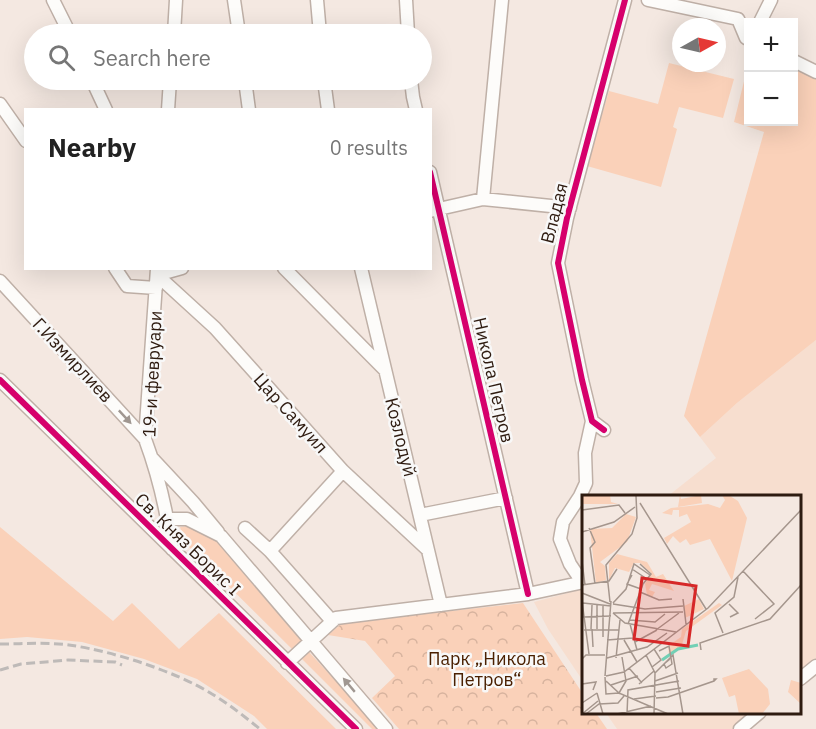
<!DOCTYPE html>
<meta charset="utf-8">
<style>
:root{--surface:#fff;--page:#f2f2f2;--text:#222;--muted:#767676;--line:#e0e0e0}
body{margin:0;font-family:"IBM Plex Sans",sans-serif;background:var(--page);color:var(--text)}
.controls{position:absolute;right:18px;top:18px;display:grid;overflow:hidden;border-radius:0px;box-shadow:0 6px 24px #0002}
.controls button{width:54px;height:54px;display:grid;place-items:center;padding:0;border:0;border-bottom:2px solid var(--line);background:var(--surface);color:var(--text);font:30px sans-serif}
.compass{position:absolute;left:672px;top:18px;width:54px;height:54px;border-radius:50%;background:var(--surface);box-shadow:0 6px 24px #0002;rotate:82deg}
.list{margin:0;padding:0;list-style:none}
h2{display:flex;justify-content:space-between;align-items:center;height:78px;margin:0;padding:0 24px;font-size:26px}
h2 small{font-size:20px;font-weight:400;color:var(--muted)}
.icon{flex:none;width:33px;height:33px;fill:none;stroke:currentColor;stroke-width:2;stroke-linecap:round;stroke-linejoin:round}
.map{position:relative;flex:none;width:816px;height:729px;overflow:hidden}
.search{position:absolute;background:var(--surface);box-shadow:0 6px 24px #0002;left:24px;top:24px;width:408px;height:66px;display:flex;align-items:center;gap:15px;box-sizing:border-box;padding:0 21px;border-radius:33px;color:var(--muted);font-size:22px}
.panel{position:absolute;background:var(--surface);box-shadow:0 6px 24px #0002;left:24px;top:108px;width:408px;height:162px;border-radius:0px}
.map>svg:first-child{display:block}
.built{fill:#f7decf}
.grass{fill:#fad1b9}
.park{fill:url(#park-crowns)}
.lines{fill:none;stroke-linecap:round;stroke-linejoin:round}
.minor-casing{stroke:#bfb0a7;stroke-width:15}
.minor{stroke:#fdfcfa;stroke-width:12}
.rail{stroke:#bebab8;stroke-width:3;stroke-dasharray:9 4.5;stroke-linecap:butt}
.cycleway-casing{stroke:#f8f8f8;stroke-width:10}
.cycleway{stroke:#d6006c;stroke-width:6}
.oneway{fill:#a09791}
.labels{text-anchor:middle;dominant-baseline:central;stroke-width:5;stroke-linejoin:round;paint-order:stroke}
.street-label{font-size:18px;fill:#2e1b10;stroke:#f8f8f8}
.park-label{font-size:18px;fill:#4a2001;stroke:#f8f8f8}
.inset-river{fill:none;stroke:#72d0b5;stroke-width:3}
.inset-road{fill:none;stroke:#a5968d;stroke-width:1.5}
.view{fill:#d62828;fill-opacity:0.15;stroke:#d62828;stroke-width:3}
.inset-edge{fill:none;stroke:#2e1b10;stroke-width:3}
</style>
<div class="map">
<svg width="816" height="729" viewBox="0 0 816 729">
<defs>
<pattern id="park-crowns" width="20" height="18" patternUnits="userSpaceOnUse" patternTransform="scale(1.5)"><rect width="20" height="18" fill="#fad1b9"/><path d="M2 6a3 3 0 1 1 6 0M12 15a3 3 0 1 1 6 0" fill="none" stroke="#d7b39e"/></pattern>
</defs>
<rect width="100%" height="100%" fill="#f4e8e1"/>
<path class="built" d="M 816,340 L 816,659 L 800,673 L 800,496 L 668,496 L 716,458 L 700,437 L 737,403 Z
M 583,589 L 584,589 L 583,681 L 548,629 L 534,602 Z
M 606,713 L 752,713 L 732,729 L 617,729 Z"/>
<path class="grass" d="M 669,63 L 734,79 L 723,118 L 679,107 L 673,127 L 677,129 L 661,187 L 587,166 L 609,91 L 658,104 Z
M 748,65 L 748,122 L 794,122 L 794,68 L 816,79 L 816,340 L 737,403 L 700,437 L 684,416 L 764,132 L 734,122 Z
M 186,526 L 204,534 L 216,541 L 303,643 L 294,651 L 186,544 L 180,527 Z
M 0,527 L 113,621 L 132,603 L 179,649 L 219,613 L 336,729 L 267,729 L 254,716 L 197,679 L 144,659 L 82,642 L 27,637 L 0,639 Z
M 309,652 L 380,729 L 372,729 L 302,659 Z"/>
<path class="park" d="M 523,603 L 583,694 L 584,712 L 596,713 L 607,729 L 399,729 L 372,698 L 395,676 L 365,641 L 328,635 L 342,623 Z"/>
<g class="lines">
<g class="minor-casing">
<path id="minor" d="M 53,0 L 70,34
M 234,0 L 239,34
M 317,0 L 320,34
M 406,0 L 408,34
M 648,0 L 738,19 L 746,38 L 748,39
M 760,22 L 771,0
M 174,34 L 176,0
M 794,61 L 816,72
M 92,80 L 106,110
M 245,80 L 249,110
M 324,80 L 328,110
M 411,80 L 413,97 L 416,110
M 0,104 L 26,141
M 168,110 L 170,80
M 430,172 L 528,594
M 483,199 L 502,0
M 430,211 L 483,199 L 570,208
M 115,268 L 127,286 L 156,288
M 284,268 L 385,370
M 361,268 L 441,605
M 157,269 L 145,439 C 158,474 167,512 172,549
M 157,275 L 215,328 L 343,471 L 428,550
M 157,275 L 182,268
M 0,281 L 145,439
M 0,380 L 356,729
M 604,430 L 592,421 L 582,380 L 558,263 L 567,218 L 625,0
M 152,458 L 193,502 L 218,532
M 420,515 L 506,498
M 168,519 L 187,519 L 221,536 L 386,729
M 245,528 L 270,551 L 332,621
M 270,551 L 343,471
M 582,582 L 570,564 L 560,539 L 563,522 L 580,496 L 586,483 L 585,453 L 592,421
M 287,663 L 336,618 L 528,594 L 584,582
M 800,679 L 816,666
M 740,729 L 760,712"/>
</g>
<use href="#minor" class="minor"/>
<path class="rail" d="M 0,644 C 23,644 46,642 69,645 C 112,651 175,671 212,694 C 229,704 245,717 260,729
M 0,670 L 21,664 L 68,660 L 115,662 L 122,665"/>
<g class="cycleway-casing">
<path id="cycleway" d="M 430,172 L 528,594
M 0,380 L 356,729
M 604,430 L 592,421 L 582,380 L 558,263 L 567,218 L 625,0"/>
</g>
<use href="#cycleway" class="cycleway"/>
</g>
<defs><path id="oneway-solid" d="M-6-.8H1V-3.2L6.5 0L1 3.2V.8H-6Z" transform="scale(1.5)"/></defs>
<g class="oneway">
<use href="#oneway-solid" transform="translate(125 417) rotate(47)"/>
<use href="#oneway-solid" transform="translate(349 685) rotate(-130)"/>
</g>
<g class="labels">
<g class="street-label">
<text transform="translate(554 213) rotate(-76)">Владая</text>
<text transform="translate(73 360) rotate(47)">Г.Измирлиев</text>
<text transform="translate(152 374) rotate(-87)">19-и февруари</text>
<text transform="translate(494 380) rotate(77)">Никола Петров</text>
<text transform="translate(291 413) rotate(48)">Цар Самуил</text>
<text transform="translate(401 437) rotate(76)">Козлодуй</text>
<text transform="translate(188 544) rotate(44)">Св. Княз Борис I</text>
</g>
<g class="park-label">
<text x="487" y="658">Парк „Никола<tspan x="487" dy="21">Петров“</tspan></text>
</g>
</g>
<g transform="translate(582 495)">
<rect width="219" height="219" fill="#f4e8e1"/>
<path d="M 0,0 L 28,0 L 29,7 L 36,9 L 0,9 ZM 98,0 L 99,4 L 119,0 L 120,8 L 96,12 ZM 140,0 L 148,1 L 156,6 L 165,23 L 150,86 L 128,44 L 108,50 L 104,44 L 98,48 L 91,41 L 85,49 L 82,43 L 109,27 L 105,19 L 97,22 L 97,15 L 91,15 L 90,20 L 80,18 L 89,13 L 126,9 L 138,13 L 143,5 ZM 44,19 L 54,22 L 45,47 L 18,67 L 23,71 L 24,85 L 14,88 L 8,34 L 30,33 ZM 35,59 L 65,67 L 74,82 L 81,79 L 92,96 L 70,89 L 67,95 L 73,97 L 70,102 L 65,100 L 63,89 L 69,78 L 58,68 L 52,68 L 47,77 L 33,73 L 27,85 L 27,68 ZM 137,108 L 140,110 L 104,136 L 99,153 L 87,160 L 86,151 L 99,142 L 100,134 ZM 209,185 L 219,188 L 219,209 L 206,197 Z" fill="#fad1b9"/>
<path d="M 167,174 L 186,194 L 188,209 L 180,219 L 157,219 L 153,200 L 147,202 L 140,183 Z" fill="#fad1b9"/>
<path d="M 117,104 L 122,114 L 103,123 L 102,111 Z" fill="#fad1b9"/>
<path class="inset-river" d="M 80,165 L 96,154 L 116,150"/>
<path class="inset-road" d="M 58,8 L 124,114M 0,15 L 37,10 L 43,18M 7,33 L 13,47 L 8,53 L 13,89M 0,37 L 32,27 L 53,12M 0,66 L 3,90M 50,74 L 65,84M 161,76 L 192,109 L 173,124M 50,80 L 45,89 L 59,94M 0,90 L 27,86 L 35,74M 58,97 L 77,105 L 90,104M 0,98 L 28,109M 101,104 L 104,129M 28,107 L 24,70 L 50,39 L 55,23 L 54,1M 1,108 L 29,111M 31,108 L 44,94 L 52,69 L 68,80M 31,109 L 63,114 L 101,111M 147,109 L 156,118 L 148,122M 21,111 L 21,142M 1,114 L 0,106 L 7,159M 31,118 L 101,117M 31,118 L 43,128 L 94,137M 1,122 L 29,121M 48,125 L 73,127 L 83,119M 46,129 L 61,89 L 69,79 L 58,69M 48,129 L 55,155M 9,134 L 10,110M 10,134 L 11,152M 15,134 L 15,110M 2,135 L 37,135M 74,135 L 97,118M 141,138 L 133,118 L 152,102 L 156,82M 25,145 L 51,143M 42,145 L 55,167M 53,147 L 75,135M 119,155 L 118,148 L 188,124 L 219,90M 77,156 L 87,151 L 90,169 L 84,173 L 82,169 L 88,164M 64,160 L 73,178 L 72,219M 25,163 L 65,152 L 85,138M 34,163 L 38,125M 0,164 L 4,160 L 23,160M 70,172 L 79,165 L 72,154M 47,173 L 60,188M 73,178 L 91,160 L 101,219M 23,181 L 29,106M 24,181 L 42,177 L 126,113 L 219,15M 23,182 L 24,199 L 37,198 L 86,219M 24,186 L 37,198 L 44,186 L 40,162M 73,186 L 96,178M 0,189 L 14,187 L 11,195M 57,189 L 72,176M 29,190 L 56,181M 74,197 L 99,193M 15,198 L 21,219M 74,203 L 86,202 L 132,186 L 134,184 L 132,184 L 132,186M 52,204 L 74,201M 0,208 L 15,198M 0,219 L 16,206M 4,219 L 17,209 L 36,208 L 42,201M 35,219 L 69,211M 45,219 L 46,195 L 97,186"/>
<path class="view" d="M 60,83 L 114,91 L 106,151 L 52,144 Z"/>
<rect width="219" height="219" class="inset-edge"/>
</g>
</svg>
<div class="controls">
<button>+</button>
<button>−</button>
</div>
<svg class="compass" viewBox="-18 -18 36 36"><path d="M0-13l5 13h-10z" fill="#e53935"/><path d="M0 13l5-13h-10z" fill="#767676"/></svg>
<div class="search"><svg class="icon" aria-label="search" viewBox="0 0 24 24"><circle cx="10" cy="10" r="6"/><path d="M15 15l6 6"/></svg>Search here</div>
<section class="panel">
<h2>Nearby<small>0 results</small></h2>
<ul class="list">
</ul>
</section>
</div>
